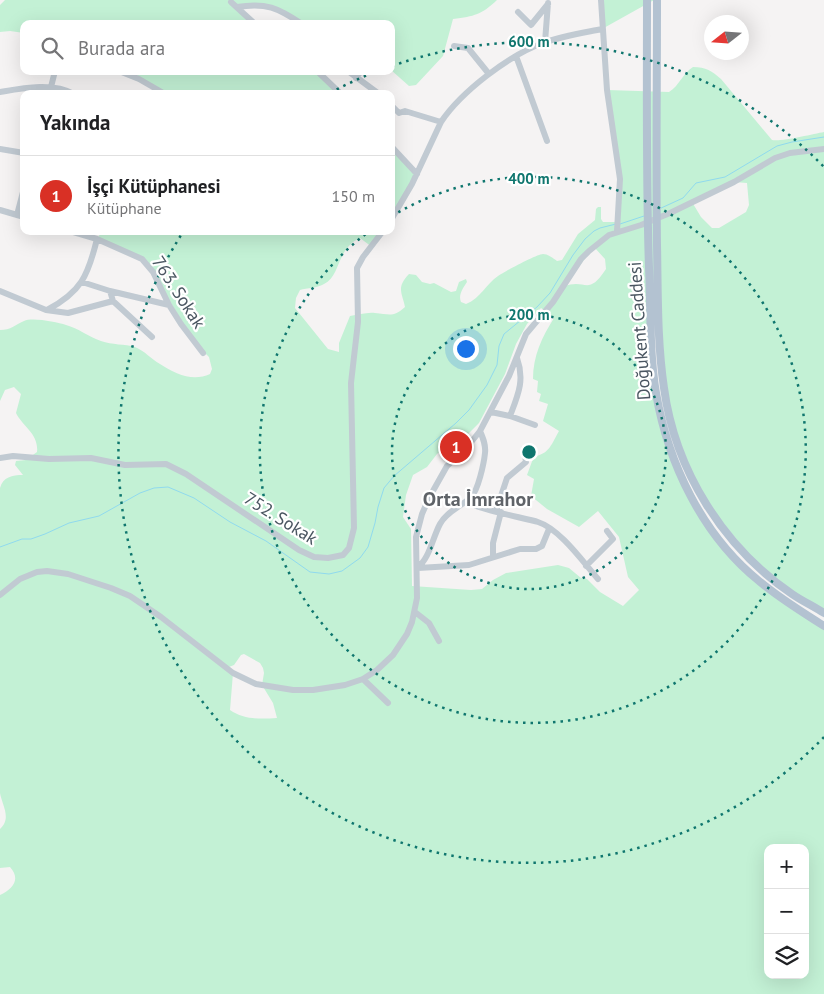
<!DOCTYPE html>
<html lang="tr">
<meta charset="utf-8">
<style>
:root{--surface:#fff;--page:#f2f2f2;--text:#202124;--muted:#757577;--line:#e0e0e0;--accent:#d93025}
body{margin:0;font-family:"PT Sans",sans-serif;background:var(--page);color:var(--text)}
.controls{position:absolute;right:15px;bottom:15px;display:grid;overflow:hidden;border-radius:10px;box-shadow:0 5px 20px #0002}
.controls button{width:45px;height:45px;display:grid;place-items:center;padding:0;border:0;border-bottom:1px solid var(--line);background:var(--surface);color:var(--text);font:25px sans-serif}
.compass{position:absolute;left:704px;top:15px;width:45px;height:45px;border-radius:50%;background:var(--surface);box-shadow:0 5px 20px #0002;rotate:253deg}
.you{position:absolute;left:465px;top:348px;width:18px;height:18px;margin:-12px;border:4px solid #fff;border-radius:50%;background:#1a73e8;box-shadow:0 0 0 8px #1a73e833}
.badge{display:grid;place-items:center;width:32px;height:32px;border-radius:50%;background:var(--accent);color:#fff;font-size:16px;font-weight:700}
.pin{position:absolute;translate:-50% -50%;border:2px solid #fff;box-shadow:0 1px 5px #0006}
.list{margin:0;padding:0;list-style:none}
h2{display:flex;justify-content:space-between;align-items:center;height:65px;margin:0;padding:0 20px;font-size:21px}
h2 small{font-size:16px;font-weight:400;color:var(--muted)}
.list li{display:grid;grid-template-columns:32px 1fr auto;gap:15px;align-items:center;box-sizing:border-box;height:80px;padding:0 20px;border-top:1px solid var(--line)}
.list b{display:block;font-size:19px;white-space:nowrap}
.list p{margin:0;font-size:16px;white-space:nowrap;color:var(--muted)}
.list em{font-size:16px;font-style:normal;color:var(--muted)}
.icon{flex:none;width:28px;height:28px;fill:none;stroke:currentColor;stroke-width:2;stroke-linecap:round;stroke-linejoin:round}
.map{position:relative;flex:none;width:824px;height:994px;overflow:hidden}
.search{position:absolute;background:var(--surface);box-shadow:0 5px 20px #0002;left:20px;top:20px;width:375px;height:55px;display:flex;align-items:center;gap:12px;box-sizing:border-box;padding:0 18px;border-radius:10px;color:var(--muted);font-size:19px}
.panel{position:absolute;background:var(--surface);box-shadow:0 5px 20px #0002;left:20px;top:90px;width:375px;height:145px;border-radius:10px}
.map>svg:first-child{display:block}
.green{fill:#c3f1d5;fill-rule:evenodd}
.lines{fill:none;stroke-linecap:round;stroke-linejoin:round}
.stream{stroke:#90daee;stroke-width:1}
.minor{stroke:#c1cad2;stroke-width:6}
.major{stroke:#b3c2d1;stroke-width:8}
.ring{fill:none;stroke:#0f766e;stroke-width:2.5;stroke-dasharray:2.5 5}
.labels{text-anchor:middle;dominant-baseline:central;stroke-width:4.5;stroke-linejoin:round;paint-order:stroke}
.street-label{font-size:18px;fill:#4a5661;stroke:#fff}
.quarter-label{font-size:20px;font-weight:bold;fill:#5f6368;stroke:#fff}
.centre{fill:#0f766e;stroke:#fff;stroke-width:2.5}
.ring-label{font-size:15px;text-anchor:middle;font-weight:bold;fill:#0f766e;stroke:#fff;stroke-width:4.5;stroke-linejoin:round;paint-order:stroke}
</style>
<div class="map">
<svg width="824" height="994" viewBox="0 0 824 994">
<rect width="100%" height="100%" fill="#f5f3f3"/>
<path class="green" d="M 5,0 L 497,0 C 481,15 475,16 453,19 L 443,56 L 416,85 L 409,86 L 391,70 L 391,24 L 302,24 L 273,8 L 238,7 L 255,24 L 24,24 L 24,33 L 10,31 L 0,32 L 0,5 Z
M 601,0 L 654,0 L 602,29 Z
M 693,67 C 706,67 712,71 721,79 L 772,140 C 781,142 813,134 824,132 L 824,613 L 764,572 L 702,498 L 670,416 L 658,322 L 652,321 L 653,366 L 669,447 L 714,533 L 758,580 L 824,626 L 824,994 L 0,994 L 0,895 C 13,889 21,879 10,867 L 0,868 L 0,829 C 12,818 2,805 0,793 L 0,488 C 3,477 12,475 23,475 L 15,465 L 16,461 L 26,460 L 37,452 C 39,434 23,427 16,413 L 21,394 L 14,387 L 5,390 L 0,401 L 0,330 C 11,330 15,325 24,321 C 32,317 57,322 66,325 C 78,328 89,337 101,341 C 112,345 125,344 135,347 C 145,351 151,359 160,364 C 175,374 193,382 210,374 L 212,369 L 209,357 L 195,343 L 148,265 L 97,239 L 102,231 L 383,231 L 372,247 L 360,238 C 336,249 341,276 324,284 C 318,288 307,288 300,290 L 296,298 L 295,308 L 328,349 L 339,352 L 339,343 L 350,316 C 358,315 367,312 375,313 C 389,314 393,318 405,307 C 402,292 396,288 409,274 L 416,275 L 422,282 L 430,284 L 434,283 L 451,292 L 456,291 L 459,282 L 466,279 L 467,282 C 463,288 458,295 461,302 L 466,304 C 481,298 486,284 498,276 C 504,272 537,254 543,254 C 548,254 553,258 557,261 L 562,260 L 578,234 L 595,220 L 596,209 L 598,207 L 601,207 L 601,219 L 603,222 L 618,222 L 620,179 L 607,90 L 669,92 C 680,85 682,74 693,67 ZM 734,182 L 747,183 L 749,205 L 746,212 L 719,228 L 712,228 L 701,217 L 692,202 ZM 594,247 L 605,259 L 606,269 C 587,298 586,277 563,287 ZM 541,308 L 554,318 C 542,337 533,356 533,379 L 538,381 L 537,392 L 541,394 L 539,401 L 548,404 L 543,421 L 559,431 C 552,443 549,455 534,456 L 527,475 L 534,479 L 531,496 L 547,509 L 579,527 L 598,511 L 619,537 L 628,577 L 639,590 L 623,606 L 600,592 L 587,579 L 581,578 L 569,568 L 558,565 L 506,573 L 493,580 L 482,589 L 471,590 L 412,586 L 411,529 L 403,517 L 406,495 L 413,475 L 427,467 L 437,454 L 447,445 L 466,436 L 479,423 L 505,374 L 516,344 L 527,324 ZM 244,654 L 260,663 L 263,668 L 264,673 L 262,685 L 273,703 L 277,718 C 261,719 244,720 230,710 L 233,673 L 229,667 L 234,665 L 241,655 ZM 768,848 L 805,848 L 805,975 L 768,975 Z
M 131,71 L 317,71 L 341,94 L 165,94 Z
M 391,147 L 415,174 L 391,220 Z"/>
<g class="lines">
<path class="stream" d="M 659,209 L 683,198 L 696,183 L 725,177 L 777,146 L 792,142 L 824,137
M 620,224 L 644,216
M 0,547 L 22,539 L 31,539 L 45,534 L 69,523 L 99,516 L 140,493 L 154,488 L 168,487 L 194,498 L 230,522 L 266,541 L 310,572 L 329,574 L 342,571 L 360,558 L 368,547 L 375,523 L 378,507 L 384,488 L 394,476 L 456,423 L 469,410 L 487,385 L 497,365 L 499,346 L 504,334 L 537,307 L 550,293 L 573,255 L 585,239 L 594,231 L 600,228 L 616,224"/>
<path class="minor" d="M 601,0 L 607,90 L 620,179 L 617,231
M 231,2 L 255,24
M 237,7 C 266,2 278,8 302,24
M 518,12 L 531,25 L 548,4
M 545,42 L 548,3
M 454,46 L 468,48 L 489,74
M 516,56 L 547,141
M 119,71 L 139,79 L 165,94
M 317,71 L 341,94
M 348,71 L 379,94
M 356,78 L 361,71
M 51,87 L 55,71
M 0,92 C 23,88 53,82 74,94
M 391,105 L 399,113 L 405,111 L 441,122
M 391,146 L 417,174
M 0,149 L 24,153
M 0,210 L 24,217
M 17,215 L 24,188
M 391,220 L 412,184 L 441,122 C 461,92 509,55 543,43 C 562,36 582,33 602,29
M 70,231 L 97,239 L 142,259 L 153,272 L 169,305 L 181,324 L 203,353
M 82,282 L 110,291 L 169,305
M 0,291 L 46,310 L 68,313 L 113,301 L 110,291
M 113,301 L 152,337
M 47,310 C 81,292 88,276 97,239
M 491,412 L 510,416 L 535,425
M 510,416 C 518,395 525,380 517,358
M 0,458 L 13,456 L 49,459 L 91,458 L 125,465 L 166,464 L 186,474 L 299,550 L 314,557 L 328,558 L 343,555 L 349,548 L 354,528 L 351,383 L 358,322 L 357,268 L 363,257 L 383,231
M 471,498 C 471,499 473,503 474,505 C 479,509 528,519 538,522 C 560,529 583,562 598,579
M 496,511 L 507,478 L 526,462 L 524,449
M 493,557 L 493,543 L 501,512
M 586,566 L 613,539 L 607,531
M 417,568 C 430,558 432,539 440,524 C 447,511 461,507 471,497 C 478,491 484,463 485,453 C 486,445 483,438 480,431
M 418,568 L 469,565 L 520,549 L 536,549 L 542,546 L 549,529
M 0,595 L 20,579 L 37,572 L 47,571 L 68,574 L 111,588 L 130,596 L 161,617 L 233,673 L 256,684 L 293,690 L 313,690 L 345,685 L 363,679 L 377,670 L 393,655 L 407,634 L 412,622 L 417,598 L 416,537 L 422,514 L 429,498 L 447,466 L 464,451 L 480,431 L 509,376 L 526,334 L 553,302 L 581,259 L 589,251 L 609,235 L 641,225 L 670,213 L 734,182 L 775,158 L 790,153 L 824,149
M 415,612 L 429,623 L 439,641
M 363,679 L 388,703"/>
<path class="major" d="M 647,0 C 647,89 646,179 649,268 C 651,309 649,352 656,393 C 668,463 702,535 759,581 C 779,598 802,612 824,626
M 657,0 C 657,82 656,163 657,245 C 658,293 657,341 664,388 C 675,470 723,547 792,594 C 802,601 813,606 824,613"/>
</g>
<g class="ring">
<circle cx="529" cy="452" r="137"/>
<path d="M392 216A273 273 0 1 1 367 233"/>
<path d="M824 737A410 410 0 0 1 183 232M330 93A410 410 0 0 1 375 72M392 66A410 410 0 0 1 824 167"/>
</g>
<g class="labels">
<g class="street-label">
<text transform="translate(179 292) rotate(57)">763. Sokak</text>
<text transform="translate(639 331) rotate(-94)">Doğukent Caddesi</text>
<text transform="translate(281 518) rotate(32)">752. Sokak</text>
</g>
<g class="quarter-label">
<text x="478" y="499">Orta İmrahor</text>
</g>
</g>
<circle cx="529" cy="452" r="8" class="centre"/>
<g class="ring-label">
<text x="529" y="47">600 m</text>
<text x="529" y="184">400 m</text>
<text x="529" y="320">200 m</text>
</g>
</svg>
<div class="controls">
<button>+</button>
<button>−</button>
<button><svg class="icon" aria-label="layers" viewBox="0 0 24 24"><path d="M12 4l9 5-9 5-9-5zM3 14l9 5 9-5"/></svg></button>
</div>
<svg class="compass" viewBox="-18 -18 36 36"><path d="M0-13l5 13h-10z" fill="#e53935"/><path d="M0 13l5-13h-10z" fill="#757577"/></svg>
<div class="you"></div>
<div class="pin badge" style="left:456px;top:447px">1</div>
<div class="search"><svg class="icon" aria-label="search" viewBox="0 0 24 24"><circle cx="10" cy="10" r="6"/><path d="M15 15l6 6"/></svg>Burada ara</div>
<section class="panel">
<h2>Yakında<small></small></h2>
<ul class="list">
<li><span class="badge">1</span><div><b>İşçi Kütüphanesi</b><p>Kütüphane</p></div><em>150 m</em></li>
</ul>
</section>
</div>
